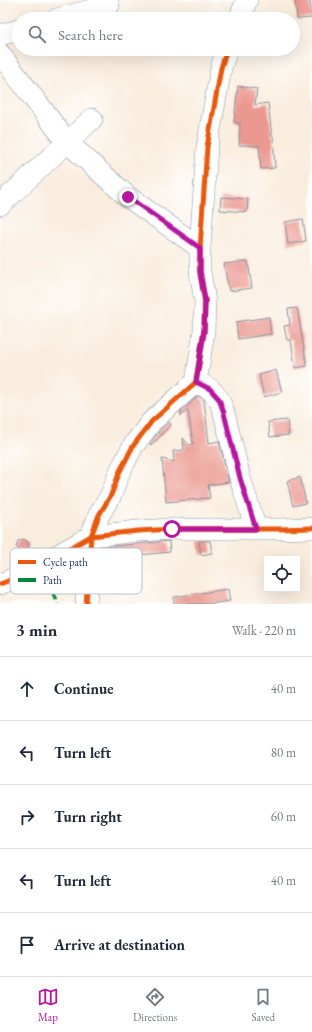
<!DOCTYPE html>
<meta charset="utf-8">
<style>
:root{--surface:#fff;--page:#f6f6f7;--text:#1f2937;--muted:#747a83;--line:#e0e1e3;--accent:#b5179e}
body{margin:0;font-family:"EB Garamond",serif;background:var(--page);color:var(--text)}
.controls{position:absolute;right:12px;bottom:12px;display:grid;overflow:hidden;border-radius:0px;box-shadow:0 4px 16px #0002}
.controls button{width:36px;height:36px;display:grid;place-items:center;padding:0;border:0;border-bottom:1px solid var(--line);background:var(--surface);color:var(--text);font:20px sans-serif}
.stop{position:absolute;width:12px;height:12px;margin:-9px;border:3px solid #b5179e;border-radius:50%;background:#fff}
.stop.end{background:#b5179e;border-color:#fff;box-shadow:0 1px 4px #0008}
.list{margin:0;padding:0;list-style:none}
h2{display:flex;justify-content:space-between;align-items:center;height:52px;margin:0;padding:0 16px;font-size:17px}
h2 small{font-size:13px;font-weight:400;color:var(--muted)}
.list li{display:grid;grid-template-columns:26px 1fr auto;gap:12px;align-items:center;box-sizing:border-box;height:64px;padding:0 16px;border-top:1px solid var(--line)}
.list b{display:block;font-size:15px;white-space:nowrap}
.list em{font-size:13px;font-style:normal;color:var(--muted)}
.icon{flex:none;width:22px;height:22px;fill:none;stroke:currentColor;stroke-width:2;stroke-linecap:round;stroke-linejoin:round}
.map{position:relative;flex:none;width:312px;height:604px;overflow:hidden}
.search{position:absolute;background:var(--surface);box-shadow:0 4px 16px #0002;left:12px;right:12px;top:12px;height:44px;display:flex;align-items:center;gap:10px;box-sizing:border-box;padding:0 14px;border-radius:22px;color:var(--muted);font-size:15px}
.sheet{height:372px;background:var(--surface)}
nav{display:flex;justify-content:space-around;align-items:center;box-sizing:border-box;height:56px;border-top:1px solid var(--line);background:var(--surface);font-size:11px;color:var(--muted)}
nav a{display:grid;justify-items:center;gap:2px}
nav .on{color:var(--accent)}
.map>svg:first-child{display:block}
.building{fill:#eb9990}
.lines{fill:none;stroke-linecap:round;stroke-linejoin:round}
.minor-casing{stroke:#8a8e9e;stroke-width:22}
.minor{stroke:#fff;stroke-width:21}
.quiet{stroke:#00873e;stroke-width:4;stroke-dasharray:8 4;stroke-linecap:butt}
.cycleway-casing{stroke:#fff;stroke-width:8}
.cycleway{stroke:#e8590c;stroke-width:5}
.route{stroke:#b5179e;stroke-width:5}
.key{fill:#fff;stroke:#bbc1cf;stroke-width:1}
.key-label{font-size:11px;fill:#1b2f5e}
</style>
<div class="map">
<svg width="312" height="604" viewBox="0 0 312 604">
<rect width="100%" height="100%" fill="#fff"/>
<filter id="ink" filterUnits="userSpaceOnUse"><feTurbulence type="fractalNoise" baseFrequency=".025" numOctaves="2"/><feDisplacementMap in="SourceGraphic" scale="8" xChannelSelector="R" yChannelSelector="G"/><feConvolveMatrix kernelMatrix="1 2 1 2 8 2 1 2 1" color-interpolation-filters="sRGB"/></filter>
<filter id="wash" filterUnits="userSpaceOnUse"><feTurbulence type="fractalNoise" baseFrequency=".012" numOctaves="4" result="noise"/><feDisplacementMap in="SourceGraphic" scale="16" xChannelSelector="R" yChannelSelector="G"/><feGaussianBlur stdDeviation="0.9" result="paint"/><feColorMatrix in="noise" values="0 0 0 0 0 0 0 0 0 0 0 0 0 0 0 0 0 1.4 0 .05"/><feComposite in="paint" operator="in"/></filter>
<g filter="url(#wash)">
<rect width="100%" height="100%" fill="#f9eddd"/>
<g id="blocks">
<path class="building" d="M 295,0 L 310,0 L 312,18 L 297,19 Z
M 238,86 L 257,89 L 255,105 L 268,103 L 272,136 L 273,136 L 275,168 L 261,169 L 259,146 L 239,145 L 240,123 L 234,122 Z
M 221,197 L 248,199 L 247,212 L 220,210 Z
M 303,219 L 306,241 L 288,244 L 285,222 Z
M 248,261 L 252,288 L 229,291 L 224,264 Z
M 297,308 L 307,366 L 295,368 L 291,340 L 287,340 L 284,326 L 290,325 L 288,309 Z
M 269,317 L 271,334 L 238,339 L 236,322 Z
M 276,370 L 282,392 L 264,397 L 259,375 Z
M 198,396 L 204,400 L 209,443 L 219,441 L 229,482 L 208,485 L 210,498 L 166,502 L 162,459 L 174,462 L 173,451 L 184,450 L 183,438 L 189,445 L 193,444 L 188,410 L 181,416 L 181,412 Z
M 287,420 L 289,435 L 270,437 L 268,422 Z
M 169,422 L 171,425 L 151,445 L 150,444 L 161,429 Z
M 300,477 L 306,503 L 293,506 L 287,481 Z
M 23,539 L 27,541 L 29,544 L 28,548 L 25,551 L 20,550 L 16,547 L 18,541 Z
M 169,541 L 170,552 L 139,555 L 140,559 L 104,566 L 102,556 L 102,547 Z
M 199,541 L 210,541 L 212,553 L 201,555 Z
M 228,589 L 230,601 L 209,604 L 174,604 L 174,597 Z"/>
</g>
</g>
<g filter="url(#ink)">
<use href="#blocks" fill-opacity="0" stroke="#8a8e9e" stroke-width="1"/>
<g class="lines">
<g class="minor-casing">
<path id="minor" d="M 57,19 L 109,5
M 239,19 L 247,0
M 0,35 L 19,30
M 0,54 L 67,142 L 128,197 L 200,248
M 0,205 L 92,119
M 196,382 L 210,389 L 219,399 L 224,413 L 240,478 L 256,529
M 0,584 L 23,575 L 91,536 L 138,531 L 173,529 L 278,529 L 312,528
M 86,604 L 91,536 L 99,515 L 111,495 L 120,471 L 133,446 L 152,421 L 196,382 L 204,331 L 205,301 L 200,272 L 200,248 L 207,147 L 221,68 L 227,49"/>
</g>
<use href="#minor" class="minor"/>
<path class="quiet" d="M 25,575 L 31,573 C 43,582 54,590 58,604"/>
<g class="cycleway-casing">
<path id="cycleway" d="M 0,584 L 23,575 L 91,536 L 138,531 L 173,529 L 278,529 L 312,528
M 86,604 L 91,536 L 99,515 L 111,495 L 120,471 L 133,446 L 152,421 L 196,382 L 204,331 L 205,301 L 200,272 L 200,248 L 207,147 L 221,68 L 227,49"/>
</g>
<use href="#cycleway" class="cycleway"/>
</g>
</g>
<g class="lines" filter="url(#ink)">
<path class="route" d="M 128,197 L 200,248 L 200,272 L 205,301 L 204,331 L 196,382 L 210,389 L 219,399 L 224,413 L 240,478 L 256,529 L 172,529"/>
</g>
<rect x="10" y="548" width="132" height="46" rx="6" class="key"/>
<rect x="18" y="560" width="18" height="4" fill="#e8590c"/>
<rect x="18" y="578" width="18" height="4" fill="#00873e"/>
<g class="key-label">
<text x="43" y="566">Cycle path</text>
<text x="43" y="584">Path</text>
</g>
</svg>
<div class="controls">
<button><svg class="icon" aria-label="locate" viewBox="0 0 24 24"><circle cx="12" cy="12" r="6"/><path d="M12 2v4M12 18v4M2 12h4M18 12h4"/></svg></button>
</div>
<div class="stop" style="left:172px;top:529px"></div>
<div class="stop end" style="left:128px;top:197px"></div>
<div class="search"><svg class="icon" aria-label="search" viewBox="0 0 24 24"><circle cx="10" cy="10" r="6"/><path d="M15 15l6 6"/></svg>Search here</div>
</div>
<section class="sheet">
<h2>3 min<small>Walk · 220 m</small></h2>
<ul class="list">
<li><svg class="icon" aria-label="ahead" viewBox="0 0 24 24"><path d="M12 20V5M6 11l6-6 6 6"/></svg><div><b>Continue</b></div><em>40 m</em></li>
<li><svg class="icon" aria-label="left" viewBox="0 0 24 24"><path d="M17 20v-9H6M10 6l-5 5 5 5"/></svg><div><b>Turn left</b></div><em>80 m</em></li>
<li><svg class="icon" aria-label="right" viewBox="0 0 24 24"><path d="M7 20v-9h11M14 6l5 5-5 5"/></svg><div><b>Turn right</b></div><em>60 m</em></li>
<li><svg class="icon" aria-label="left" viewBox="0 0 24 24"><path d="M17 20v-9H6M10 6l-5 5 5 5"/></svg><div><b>Turn left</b></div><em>40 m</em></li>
<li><svg class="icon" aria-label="arrive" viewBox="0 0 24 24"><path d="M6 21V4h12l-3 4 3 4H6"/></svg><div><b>Arrive at destination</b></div></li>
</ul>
</section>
<nav>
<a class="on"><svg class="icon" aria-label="map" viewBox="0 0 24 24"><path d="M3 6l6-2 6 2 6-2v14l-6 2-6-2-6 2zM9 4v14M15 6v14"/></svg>Map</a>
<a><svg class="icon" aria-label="directions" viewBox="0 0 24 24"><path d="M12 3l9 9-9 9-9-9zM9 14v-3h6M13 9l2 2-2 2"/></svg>Directions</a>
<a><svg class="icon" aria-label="saved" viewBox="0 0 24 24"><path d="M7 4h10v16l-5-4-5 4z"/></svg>Saved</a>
</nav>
